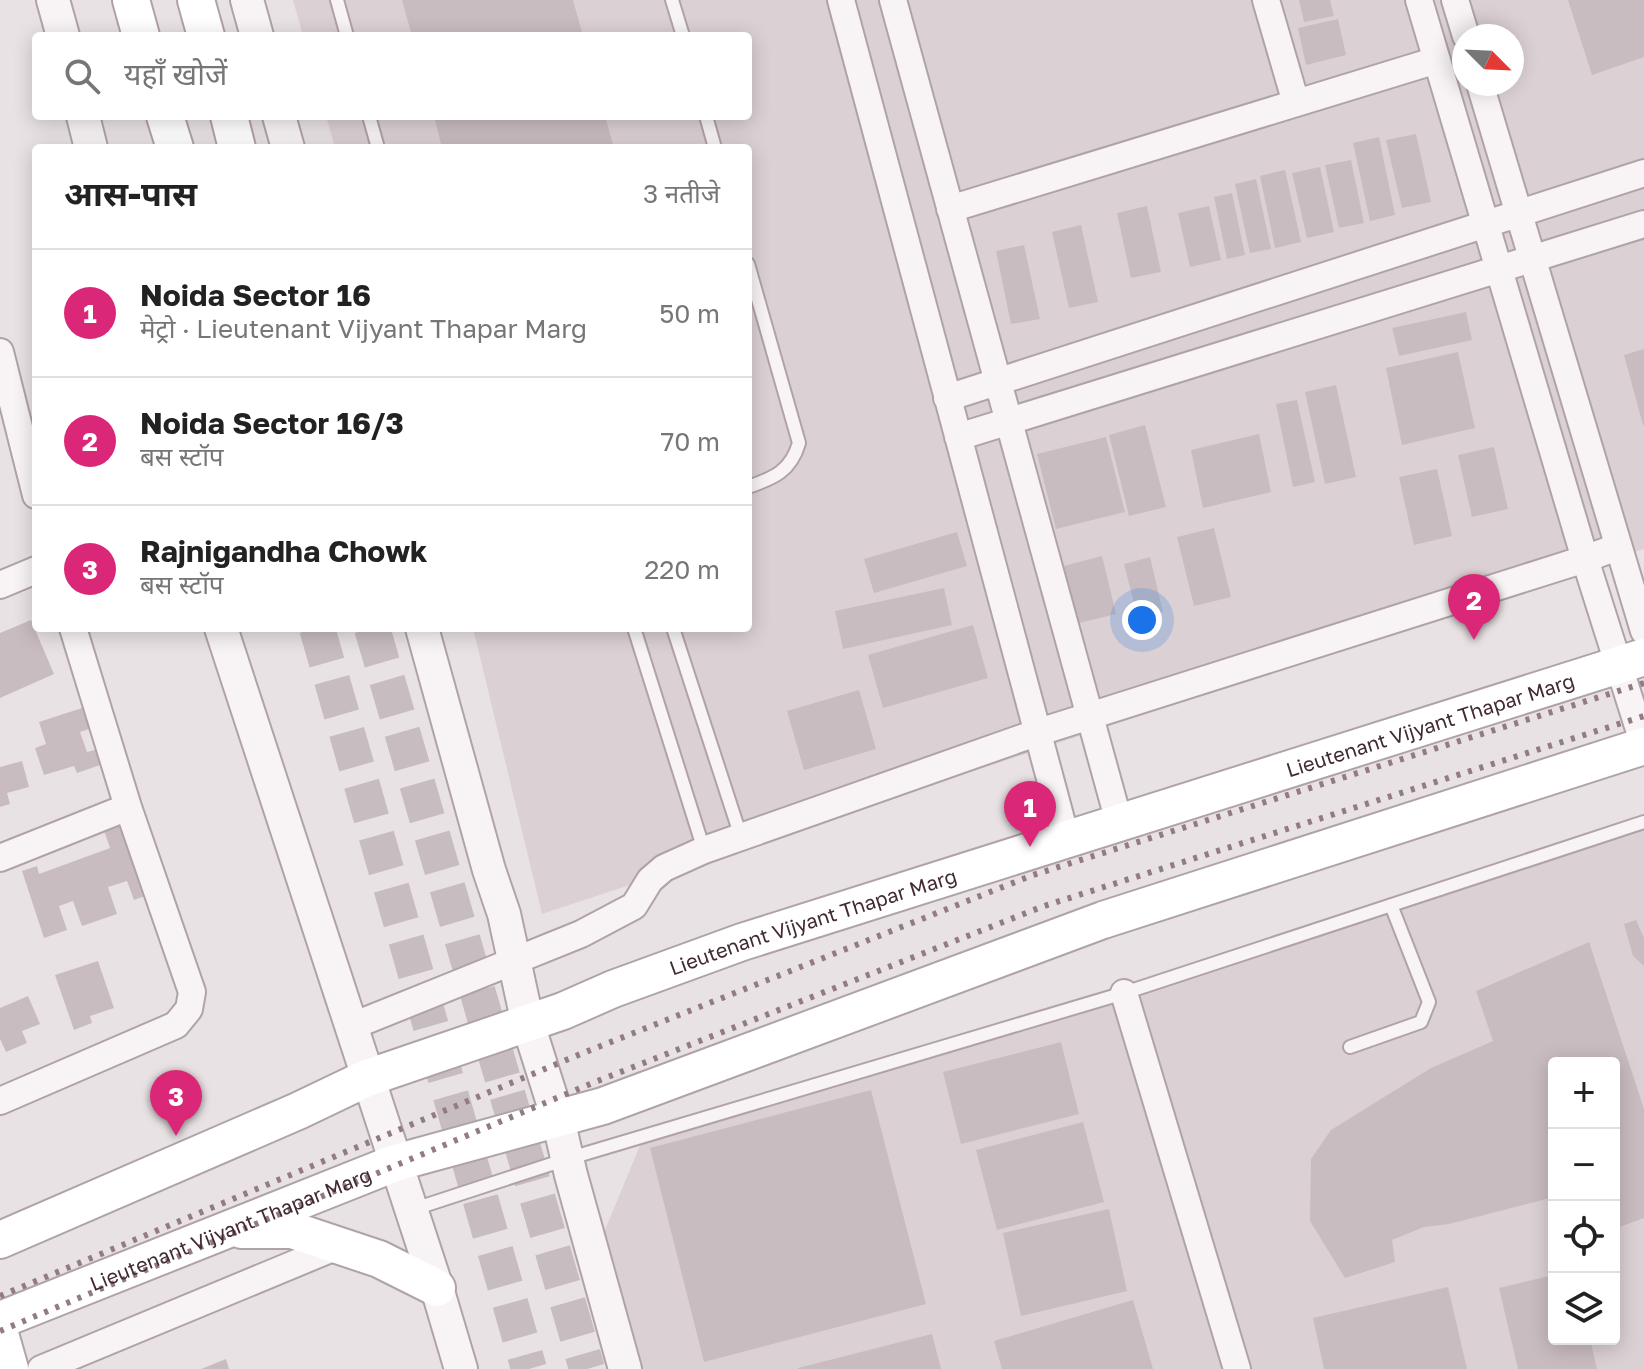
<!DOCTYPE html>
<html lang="hi">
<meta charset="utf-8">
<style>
:root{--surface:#fff;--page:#f6f6f6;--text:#222;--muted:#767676;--line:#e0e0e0;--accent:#db2777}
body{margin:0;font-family:"Golos Text","Noto Sans Devanagari",sans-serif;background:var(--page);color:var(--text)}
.controls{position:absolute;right:24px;bottom:24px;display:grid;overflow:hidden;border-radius:8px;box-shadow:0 4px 20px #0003}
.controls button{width:72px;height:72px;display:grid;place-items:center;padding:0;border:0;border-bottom:2px solid var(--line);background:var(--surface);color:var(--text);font:40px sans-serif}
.compass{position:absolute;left:1452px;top:24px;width:72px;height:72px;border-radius:50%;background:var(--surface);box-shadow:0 4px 20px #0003;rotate:114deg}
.you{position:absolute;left:1142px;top:620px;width:28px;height:28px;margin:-20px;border:6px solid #fff;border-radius:50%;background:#1a73e8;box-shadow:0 0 0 12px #1a73e833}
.badge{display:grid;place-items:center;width:52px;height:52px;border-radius:50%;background:var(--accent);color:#fff;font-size:26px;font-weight:700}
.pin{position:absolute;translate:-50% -66px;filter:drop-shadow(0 2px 4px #0008)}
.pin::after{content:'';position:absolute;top:42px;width:28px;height:24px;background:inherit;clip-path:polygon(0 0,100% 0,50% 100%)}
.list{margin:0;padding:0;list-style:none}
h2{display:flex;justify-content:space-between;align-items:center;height:104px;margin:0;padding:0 32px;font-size:34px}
h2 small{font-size:26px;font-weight:400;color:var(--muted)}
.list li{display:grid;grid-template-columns:52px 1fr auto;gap:24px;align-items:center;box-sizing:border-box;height:128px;padding:0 32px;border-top:2px solid var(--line)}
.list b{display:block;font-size:30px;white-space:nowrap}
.list p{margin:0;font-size:26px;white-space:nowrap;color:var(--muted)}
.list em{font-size:26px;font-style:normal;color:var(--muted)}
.icon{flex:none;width:44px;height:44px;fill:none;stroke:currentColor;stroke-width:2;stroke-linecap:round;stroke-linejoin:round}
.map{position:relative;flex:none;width:1644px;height:1369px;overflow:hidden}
.search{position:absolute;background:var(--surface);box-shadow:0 4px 20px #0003;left:32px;top:32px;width:720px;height:88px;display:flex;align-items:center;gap:20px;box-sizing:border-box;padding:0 28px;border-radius:8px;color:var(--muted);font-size:30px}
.panel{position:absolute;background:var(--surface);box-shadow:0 4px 20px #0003;left:32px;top:144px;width:720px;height:488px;border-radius:8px}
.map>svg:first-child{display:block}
.built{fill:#dbd0d3;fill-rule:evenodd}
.building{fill:#c9bcc0}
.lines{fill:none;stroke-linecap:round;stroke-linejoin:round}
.secondary-tunnel{stroke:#c7bdc0;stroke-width:36;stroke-dasharray:36 18;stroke-linecap:butt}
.service-casing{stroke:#b0a3a7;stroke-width:16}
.minor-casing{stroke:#b0a3a7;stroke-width:30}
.tertiary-casing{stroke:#b0a3a7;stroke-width:36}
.secondary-casing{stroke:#b0a3a7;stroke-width:40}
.service{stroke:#f8f4f5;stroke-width:12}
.minor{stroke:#f8f4f5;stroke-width:26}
.tertiary{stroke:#f8f4f5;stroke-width:32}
.secondary{stroke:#fff;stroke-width:36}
.rail{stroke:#927c82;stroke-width:6;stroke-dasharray:4 8;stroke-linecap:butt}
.labels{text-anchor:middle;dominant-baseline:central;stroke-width:6;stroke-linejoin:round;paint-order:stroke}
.street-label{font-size:20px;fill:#412a31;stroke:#f7f1f3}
</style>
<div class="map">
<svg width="1644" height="1369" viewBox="0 0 1644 1369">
<rect width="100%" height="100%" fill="#e9e2e4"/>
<path class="built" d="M 293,0 L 1644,0 L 1644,549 L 542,914 L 473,628 L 748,628 L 748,148 L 335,148 L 326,116 L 748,116 L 748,36 L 303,36 ZM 1464,36 L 1512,36 L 1512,84 L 1464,84 Z
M 1644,828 L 1644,1369 L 638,1369 L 600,1242 L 641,1143 ZM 1554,1063 L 1614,1063 L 1614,1339 L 1554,1339 Z"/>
<path class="building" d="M 402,0 L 573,0 L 583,36 L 412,36 Z
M 1299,0 L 1330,0 L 1334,16 L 1304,22 Z
M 1568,0 L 1644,0 L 1644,57 L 1592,75 Z
M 1338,19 L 1346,55 L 1306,65 L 1298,28 Z
M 434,116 L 605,116 L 614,148 L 442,148 Z
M 1416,134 L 1431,202 L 1402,208 L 1386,140 Z
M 1379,137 L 1395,215 L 1370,221 L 1353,143 Z
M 1351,160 L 1364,223 L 1339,228 L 1325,165 Z
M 1320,167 L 1334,232 L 1307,238 L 1292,173 Z
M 1285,170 L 1301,242 L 1275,248 L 1260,176 Z
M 1256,179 L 1271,249 L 1250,253 L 1235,184 Z
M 1232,193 L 1245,255 L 1227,259 L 1214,197 Z
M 1147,206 L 1161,272 L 1131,278 L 1117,213 Z
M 1209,206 L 1221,260 L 1190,267 L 1178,213 Z
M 1081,225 L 1098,302 L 1069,308 L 1052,232 Z
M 1024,245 L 1040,319 L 1011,324 L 996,251 Z
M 1466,312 L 1472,340 L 1399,356 L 1392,328 Z
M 1644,349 L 1644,425 L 1643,425 L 1624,355 Z
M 1458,352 L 1475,428 L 1402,445 L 1386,368 Z
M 1336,385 L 1356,477 L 1325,484 L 1305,392 Z
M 1297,400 L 1315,482 L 1293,487 L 1276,404 Z
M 1145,425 L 1166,507 L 1129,516 L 1109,435 Z
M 1259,434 L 1271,492 L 1203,508 L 1191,450 Z
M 1106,437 L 1125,512 L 1056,529 L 1037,454 Z
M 1494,447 L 1508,509 L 1472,517 L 1458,455 Z
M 1437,469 L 1452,536 L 1414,545 L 1399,477 Z
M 1214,528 L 1231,597 L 1194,606 L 1177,537 Z
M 957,532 L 967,566 L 874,593 L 864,559 Z
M 1102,556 L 1116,614 L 1079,623 L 1064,566 Z
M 1150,557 L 1163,612 L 1138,619 L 1124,564 Z
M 944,588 L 952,625 L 843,649 L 835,611 Z
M 31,620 L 54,674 L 0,698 L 0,633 Z
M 973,625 L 988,678 L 883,708 L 868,655 Z
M 859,690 L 876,749 L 804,770 L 787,711 Z
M 85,707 L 92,728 L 80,732 L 87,752 L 99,749 L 103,764 L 77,773 L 74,766 L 44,775 L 35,748 L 46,744 L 39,722 Z
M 22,761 L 29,787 L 7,793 L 10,804 L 0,807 L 0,767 Z
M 123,818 L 150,894 L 134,900 L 127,881 L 108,887 L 117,914 L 82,926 L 73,901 L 59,906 L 67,930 L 44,938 L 22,871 L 37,866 L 39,874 L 110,848 L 102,825 Z
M 1636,920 L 1644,938 L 1644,966 L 1633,956 L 1624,924 Z
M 1589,942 L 1644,1109 L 1644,1218 L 1614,1229 L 1614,1063 L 1554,1063 L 1554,1197 L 1449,1224 L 1424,1227 L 1392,1240 L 1395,1262 L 1345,1278 L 1310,1221 L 1311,1159 L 1331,1130 L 1431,1068 L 1493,1041 L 1476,991 Z
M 98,961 L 114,1008 L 90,1016 L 92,1023 L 74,1030 L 55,975 Z
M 28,996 L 40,1024 L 22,1031 L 27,1043 L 6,1052 L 0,1039 L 0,1008 Z
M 1061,1042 L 1079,1114 L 961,1144 L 943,1072 Z
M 871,1090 L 926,1304 L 704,1362 L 650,1148 Z
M 1083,1122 L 1104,1202 L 997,1230 L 976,1150 Z
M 1109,1209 L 1127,1291 L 1021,1316 L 1003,1233 Z
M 1554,1275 L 1554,1339 L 1590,1339 L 1597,1369 L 1518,1369 L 1499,1288 Z
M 1448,1287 L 1467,1369 L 1324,1369 L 1313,1318 Z
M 1133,1300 L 1153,1369 L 1002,1369 L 994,1341 Z
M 932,1334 L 941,1369 L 798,1369 L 798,1368 Z
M 226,1359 L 229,1369 L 201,1369 Z"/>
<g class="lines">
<path class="secondary-tunnel" d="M 317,628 L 529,1369
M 372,628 L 587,1369"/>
<g class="service-casing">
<path id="service" d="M 337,0 L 347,36
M 672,0 L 683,36
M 369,116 L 378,148
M 706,116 L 715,148
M 748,264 L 799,443 C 791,471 774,478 748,487
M 634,628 L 704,850
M 673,628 L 741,837
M 1350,1047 L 1421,1022 L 1429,1002 L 1391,905
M 411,1210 L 567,1159 L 1124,993 L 1644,822"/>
</g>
<g class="minor-casing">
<path id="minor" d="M 841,0 L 1066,838
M 893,0 L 1119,822
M 1266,0 L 1296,103
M 1419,0 L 1585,559 L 1644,745
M 1455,0 L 1466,36
M 1480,84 L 1644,631
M 950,209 L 1437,60
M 0,352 L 36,495
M 947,398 L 1644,173
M 958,437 L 1644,224
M 0,585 L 36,570
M 0,858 L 128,807
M 1124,993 L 1237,1369
M 350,1027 L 581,934 L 634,906 L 650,880 L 664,868 L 704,850 L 1036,733 L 1585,559 L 1617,547
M 0,1101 L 176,1025 L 189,1009 L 192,992 L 128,807 L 73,628
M 41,1369 L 340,1245"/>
</g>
<g class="tertiary-casing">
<path id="tertiary" d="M 53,0 L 63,36
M 247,0 L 257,36
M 83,116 L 91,148
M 279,116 L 288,148
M 221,628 L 437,1288 L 461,1369
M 422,628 L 489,870 L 504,914 L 528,1024 L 558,1119 L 571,1175 L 625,1369"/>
</g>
<g class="secondary-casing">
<g id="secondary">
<path d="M 131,0 L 141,36"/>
<path d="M 196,0 L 206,36"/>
<path d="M 165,116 L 175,148"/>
<path d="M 229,116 L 237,148"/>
<path d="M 242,1230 L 292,1230 L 379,1259 L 437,1288"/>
<path id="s1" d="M 0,1240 L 298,1111 L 367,1078 L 563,1011 L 613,989 L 742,942 L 1644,657"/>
<path id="s2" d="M 0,1320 L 395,1163 L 603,1106 L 1103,920 L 1644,746"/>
<path d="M 0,1334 L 10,1369"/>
</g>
</g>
<use href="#service" class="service"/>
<use href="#minor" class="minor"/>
<use href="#tertiary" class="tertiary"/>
<use href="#secondary" class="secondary"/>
<path class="rail" d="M 0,1296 L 583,1053 L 1033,875 L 1644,683
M 0,1331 L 595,1082 L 1044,906 L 1644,716"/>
</g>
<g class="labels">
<g class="street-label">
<text stroke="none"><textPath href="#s1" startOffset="1522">Lieutenant Vijyant Thapar Marg</textPath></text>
<text stroke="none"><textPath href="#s1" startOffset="874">Lieutenant Vijyant Thapar Marg</textPath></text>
<text stroke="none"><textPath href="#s2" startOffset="248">Lieutenant Vijyant Thapar Marg</textPath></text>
</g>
</g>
</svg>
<div class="controls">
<button>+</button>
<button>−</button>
<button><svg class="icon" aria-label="locate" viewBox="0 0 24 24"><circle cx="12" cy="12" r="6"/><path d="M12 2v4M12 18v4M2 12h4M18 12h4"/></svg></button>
<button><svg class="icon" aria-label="layers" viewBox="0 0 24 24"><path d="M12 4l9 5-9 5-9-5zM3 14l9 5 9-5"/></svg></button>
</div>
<svg class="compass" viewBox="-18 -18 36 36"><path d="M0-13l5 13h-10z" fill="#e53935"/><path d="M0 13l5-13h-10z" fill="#767676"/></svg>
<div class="you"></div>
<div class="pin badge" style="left:1030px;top:847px">1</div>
<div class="pin badge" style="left:1474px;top:640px">2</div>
<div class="pin badge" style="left:176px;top:1136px">3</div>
<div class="search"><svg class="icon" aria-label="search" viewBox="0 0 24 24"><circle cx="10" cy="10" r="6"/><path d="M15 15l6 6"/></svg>यहाँ खोजें</div>
<section class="panel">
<h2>आस-पास<small>3 नतीजे</small></h2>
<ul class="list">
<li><span class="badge">1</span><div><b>Noida Sector 16</b><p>मेट्रो · Lieutenant Vijyant Thapar Marg</p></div><em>50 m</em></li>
<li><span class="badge">2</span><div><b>Noida Sector 16/3</b><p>बस स्टॉप</p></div><em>70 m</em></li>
<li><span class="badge">3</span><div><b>Rajnigandha Chowk</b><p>बस स्टॉप</p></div><em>220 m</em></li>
</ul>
</section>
</div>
